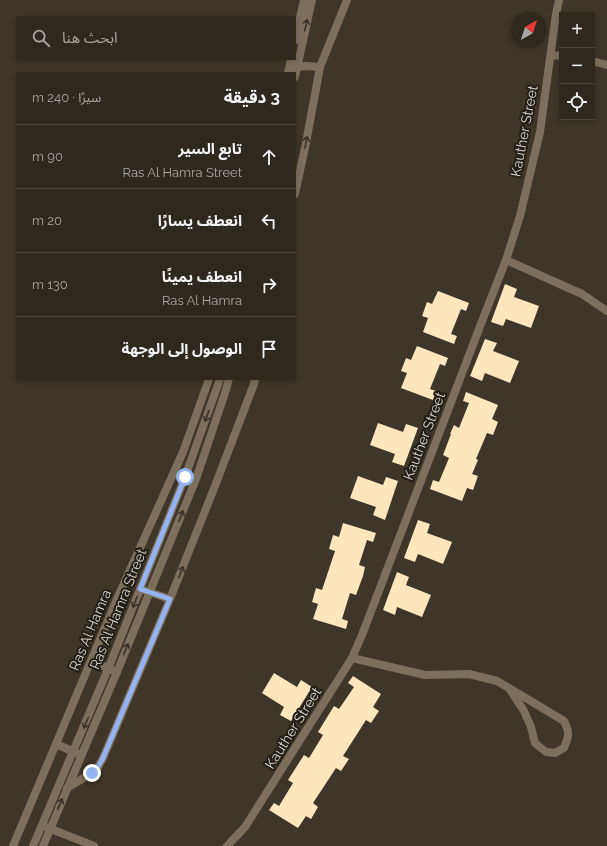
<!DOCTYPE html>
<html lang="ar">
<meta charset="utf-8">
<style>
:root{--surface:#2e281f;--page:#363028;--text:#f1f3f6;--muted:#a7a6a4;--line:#49443d}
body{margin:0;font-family:Raleway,"Noto Sans Arabic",sans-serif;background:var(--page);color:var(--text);direction:rtl}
.controls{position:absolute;right:12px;top:12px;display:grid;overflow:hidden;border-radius:0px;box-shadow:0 2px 6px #0003}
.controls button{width:36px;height:36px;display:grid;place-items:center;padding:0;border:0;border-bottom:1px solid var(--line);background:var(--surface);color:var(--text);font:20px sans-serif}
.compass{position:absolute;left:511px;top:12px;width:36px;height:36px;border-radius:50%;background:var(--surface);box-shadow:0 2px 6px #0003;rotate:39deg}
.stop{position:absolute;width:12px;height:12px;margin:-9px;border:3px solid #95b2f1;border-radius:50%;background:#fff}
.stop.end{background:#95b2f1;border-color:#fff;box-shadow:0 1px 4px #0008}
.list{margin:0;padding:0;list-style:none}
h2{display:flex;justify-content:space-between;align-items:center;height:52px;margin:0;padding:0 16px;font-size:17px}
h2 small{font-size:13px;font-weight:400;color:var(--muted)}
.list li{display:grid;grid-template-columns:26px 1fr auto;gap:12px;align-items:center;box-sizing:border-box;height:64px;padding:0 16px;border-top:1px solid var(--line)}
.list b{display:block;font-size:15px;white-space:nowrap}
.list p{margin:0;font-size:13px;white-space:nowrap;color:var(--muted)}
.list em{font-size:13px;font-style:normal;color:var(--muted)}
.icon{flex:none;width:22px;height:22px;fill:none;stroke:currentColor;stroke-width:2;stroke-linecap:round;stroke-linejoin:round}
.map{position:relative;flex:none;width:607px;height:846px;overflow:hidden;direction:ltr}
.search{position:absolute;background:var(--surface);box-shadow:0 2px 6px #0003;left:16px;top:16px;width:280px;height:44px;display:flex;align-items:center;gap:10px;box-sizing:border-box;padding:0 14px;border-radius:0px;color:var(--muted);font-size:15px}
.panel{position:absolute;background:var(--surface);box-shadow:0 2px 6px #0003;left:16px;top:72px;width:280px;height:308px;border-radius:0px;direction:rtl}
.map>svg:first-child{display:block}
.building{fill:#fde5bd}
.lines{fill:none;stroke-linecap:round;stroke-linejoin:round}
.minor{stroke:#7c705c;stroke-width:8}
.tertiary{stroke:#7c705c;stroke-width:8}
.oneway{stroke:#383229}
.route{stroke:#95b2f1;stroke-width:5}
.labels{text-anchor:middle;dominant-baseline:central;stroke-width:4;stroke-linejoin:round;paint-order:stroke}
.street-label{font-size:14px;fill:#dcd7cf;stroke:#221e18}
</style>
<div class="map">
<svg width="607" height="846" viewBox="0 0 607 846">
<rect width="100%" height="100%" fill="#3e3629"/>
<path class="building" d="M 505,284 L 517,289 L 514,297 L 539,306 L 531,328 L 506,319 L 503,326 L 491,322 Z
M 438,291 L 469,303 L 466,311 L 461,309 L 451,334 L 457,336 L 454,344 L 423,332 L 428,318 L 422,316 L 427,302 L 432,304 Z
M 485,339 L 497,343 L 493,351 L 519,361 L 510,383 L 485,373 L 482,381 L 470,376 Z
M 417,346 L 448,358 L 445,366 L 440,364 L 430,389 L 436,391 L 433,400 L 401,388 L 407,373 L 401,371 L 406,358 L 411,360 Z
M 466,392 L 498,405 L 492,419 L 498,422 L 493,435 L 487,433 L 476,459 L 478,460 L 472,474 L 478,476 L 473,490 L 467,488 L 462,501 L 430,489 L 433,480 L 439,482 L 449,458 L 443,455 L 451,434 L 450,434 L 454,425 L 459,428 L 469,403 L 463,401 Z
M 378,423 L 403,432 L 406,424 L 418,428 L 404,466 L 392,462 L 395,454 L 370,445 Z
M 358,476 L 383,485 L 386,477 L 398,481 L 385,520 L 373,515 L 376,507 L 350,498 Z
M 418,520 L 430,524 L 427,533 L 452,542 L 443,564 L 418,554 L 415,562 L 404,558 Z
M 343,523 L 376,533 L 373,542 L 367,540 L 359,565 L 365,567 L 363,576 L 356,595 L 350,593 L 342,619 L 348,621 L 346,629 L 313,619 L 318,604 L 312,602 L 316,588 L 322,590 L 335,551 L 329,549 L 333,535 L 339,537 Z
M 397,572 L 409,577 L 406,585 L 431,595 L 422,617 L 397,607 L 395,615 L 383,610 Z
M 274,673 L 297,687 L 301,680 L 312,687 L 291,721 L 280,715 L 284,707 L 262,693 Z
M 353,676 L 381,694 L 373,707 L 379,711 L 371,723 L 366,720 L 343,756 L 349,759 L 341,771 L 336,768 L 313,803 L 318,807 L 311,819 L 306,816 L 298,828 L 269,810 L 274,803 L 279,806 L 293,783 L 288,780 L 304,755 L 309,758 L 323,735 L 318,732 L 334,706 L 339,709 L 354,687 L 348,683 Z"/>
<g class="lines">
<path class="minor" d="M 551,55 L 562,56
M 592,61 L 607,65
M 297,67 L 306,66 L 320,67
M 295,194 L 306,143 L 320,67 L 347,0
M 506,260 L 582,294 L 607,311
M 140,589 L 170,599
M 352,658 L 425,675 L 469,674 L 497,681 L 509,688 L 524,711 L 531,727 L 535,743 L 546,752 L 555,753 L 564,748 C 569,736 570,733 564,721 L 509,688
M 91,661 L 117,672
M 56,744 L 79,754
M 67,788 L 92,773 L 98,767 L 103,758 L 170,599 L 215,486 L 254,384 L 255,379
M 13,846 L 117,599 L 183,452 L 209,379"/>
<path class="tertiary" d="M 295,40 L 304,0
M 288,73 L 291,59
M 295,77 L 312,0
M 46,827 L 94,846
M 33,846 L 108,669 L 185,477 L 220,379
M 43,846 L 117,672 L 196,479 L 225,393 L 229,379
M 227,846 L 245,827 L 352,658 L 362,635 L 484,316 L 506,260 L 520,216 L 540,132 L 556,14 L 559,0"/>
</g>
<defs><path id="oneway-shaft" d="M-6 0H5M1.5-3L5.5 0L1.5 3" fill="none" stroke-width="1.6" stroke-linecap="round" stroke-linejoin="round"/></defs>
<g class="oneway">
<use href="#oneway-shaft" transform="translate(306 25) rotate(-77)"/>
<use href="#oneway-shaft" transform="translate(306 142) rotate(-79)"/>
<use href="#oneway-shaft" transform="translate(207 416) rotate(110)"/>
<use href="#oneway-shaft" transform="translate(181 516) rotate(-68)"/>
<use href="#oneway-shaft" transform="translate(181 572) rotate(-68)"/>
<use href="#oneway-shaft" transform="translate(135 602) rotate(112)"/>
<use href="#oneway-shaft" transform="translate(126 649) rotate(-68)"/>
<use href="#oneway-shaft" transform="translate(86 723) rotate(113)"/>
<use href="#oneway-shaft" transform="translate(60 804) rotate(-67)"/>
</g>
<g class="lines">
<path class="route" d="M 92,773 L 98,767 L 103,758 L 170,599 L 140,589 L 185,477"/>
</g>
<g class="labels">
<g class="street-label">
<text transform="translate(524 131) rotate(-79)">Kauther Street</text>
<text transform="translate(424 436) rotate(-69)">Kauther Street</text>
<text transform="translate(118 609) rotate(-68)">Ras Al Hamra Street</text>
<text transform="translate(90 630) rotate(-67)">Ras Al Hamra</text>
<text transform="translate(293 728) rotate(-58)">Kauther Street</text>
</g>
</g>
</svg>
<div class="controls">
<button>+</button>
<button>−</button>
<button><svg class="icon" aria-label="locate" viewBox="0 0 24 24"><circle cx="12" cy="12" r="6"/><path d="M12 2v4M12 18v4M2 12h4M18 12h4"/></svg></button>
</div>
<svg class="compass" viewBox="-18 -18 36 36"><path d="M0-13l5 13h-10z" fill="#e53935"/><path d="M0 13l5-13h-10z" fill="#a7a6a4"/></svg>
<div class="stop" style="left:185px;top:477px"></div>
<div class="stop end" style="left:92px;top:773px"></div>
<div class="search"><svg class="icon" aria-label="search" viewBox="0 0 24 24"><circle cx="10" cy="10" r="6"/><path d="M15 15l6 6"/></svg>ابحث هنا</div>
<section class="panel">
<h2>3 دقيقة<small>سيرًا · 240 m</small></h2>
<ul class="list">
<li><svg class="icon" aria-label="ahead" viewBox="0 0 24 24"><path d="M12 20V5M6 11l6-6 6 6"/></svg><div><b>تابع السير</b><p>Ras Al Hamra Street</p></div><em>90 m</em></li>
<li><svg class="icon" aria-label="left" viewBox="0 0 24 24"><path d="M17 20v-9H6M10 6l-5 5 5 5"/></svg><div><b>انعطف يسارًا</b></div><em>20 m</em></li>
<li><svg class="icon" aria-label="right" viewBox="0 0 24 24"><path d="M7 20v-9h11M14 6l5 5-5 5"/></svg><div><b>انعطف يمينًا</b><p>Ras Al Hamra</p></div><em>130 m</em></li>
<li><svg class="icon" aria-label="arrive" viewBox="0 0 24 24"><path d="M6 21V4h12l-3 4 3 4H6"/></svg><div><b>الوصول إلى الوجهة</b></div></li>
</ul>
</section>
</div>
